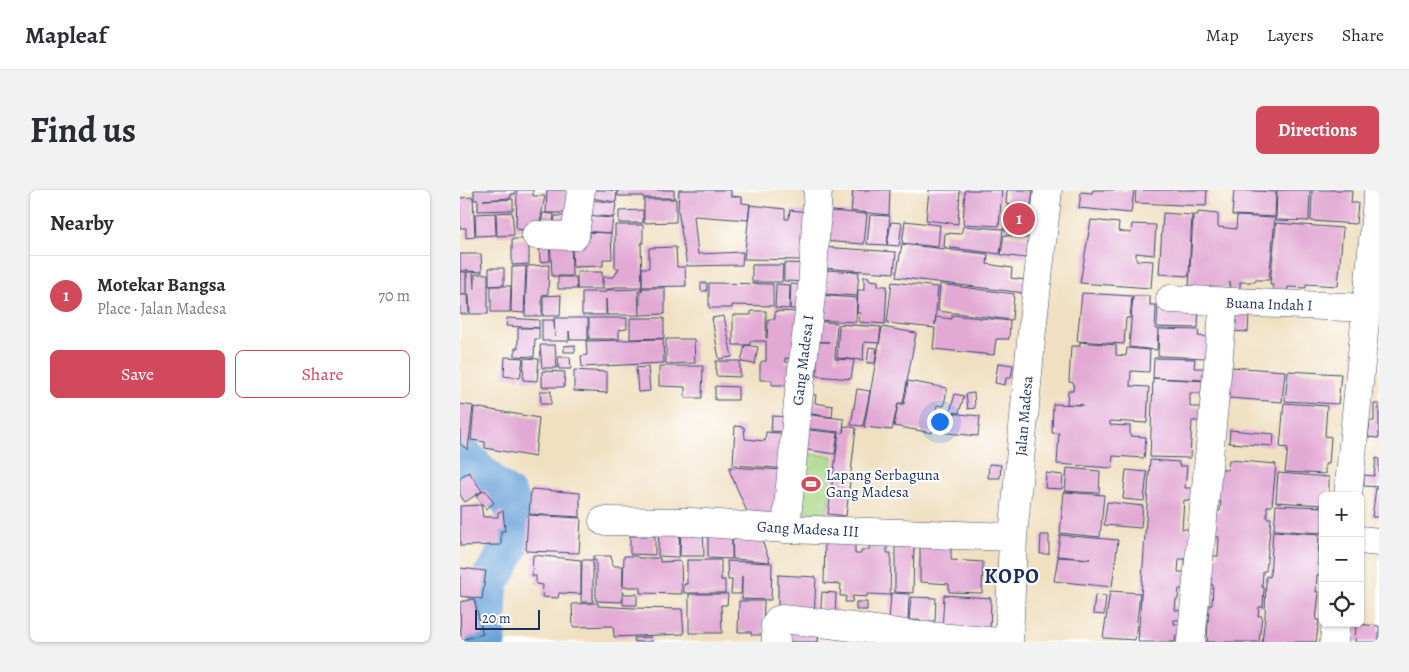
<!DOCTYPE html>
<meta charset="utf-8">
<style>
:root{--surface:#fff;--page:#f2f2f3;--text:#2b2b33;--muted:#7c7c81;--line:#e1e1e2;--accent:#d1495b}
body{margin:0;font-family:Alegreya,serif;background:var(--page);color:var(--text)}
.controls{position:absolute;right:15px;bottom:15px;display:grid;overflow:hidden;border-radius:8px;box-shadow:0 1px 4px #0004}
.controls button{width:45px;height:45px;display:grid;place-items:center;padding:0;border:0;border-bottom:1px solid var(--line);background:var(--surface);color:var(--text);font:25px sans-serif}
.scale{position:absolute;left:15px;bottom:12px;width:65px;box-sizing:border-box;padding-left:5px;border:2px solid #1b2f5e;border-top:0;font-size:14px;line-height:18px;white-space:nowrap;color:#1b2f5e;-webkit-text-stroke:4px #fff;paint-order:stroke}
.you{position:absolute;left:479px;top:231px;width:18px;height:18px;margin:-12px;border:4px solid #fff;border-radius:50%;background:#1a73e8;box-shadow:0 0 0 8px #1a73e833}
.badge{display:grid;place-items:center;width:32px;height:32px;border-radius:50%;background:var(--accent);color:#fff;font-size:16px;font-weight:700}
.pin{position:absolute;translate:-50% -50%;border:2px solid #fff;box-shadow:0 1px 5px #0006}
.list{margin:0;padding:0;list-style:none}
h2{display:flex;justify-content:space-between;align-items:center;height:65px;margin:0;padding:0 20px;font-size:21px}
h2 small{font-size:16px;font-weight:400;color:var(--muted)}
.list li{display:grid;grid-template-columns:32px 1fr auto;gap:15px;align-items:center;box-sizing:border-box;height:80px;padding:0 20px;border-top:1px solid var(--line)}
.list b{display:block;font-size:19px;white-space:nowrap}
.list p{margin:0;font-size:16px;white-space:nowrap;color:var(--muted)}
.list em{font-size:16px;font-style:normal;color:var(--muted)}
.actions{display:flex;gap:10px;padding:15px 20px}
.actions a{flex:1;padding:11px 0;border:1px solid var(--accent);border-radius:8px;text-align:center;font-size:18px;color:var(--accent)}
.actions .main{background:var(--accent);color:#fff}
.icon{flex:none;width:28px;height:28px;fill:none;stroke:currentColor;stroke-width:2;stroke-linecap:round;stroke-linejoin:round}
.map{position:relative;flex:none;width:919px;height:452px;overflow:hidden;border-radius:8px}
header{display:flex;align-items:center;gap:30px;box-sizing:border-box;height:70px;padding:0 25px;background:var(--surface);border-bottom:1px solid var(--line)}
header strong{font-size:24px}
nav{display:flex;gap:28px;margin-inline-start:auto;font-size:18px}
.intro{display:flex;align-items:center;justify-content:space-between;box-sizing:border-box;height:120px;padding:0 30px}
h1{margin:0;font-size:35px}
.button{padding:12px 22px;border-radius:8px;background:var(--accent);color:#fff;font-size:18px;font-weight:700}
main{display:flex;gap:30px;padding:0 30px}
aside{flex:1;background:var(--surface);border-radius:8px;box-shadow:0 1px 4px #0004}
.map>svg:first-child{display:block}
.green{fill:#a7d583;stroke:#618270}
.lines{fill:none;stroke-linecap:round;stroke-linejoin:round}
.river{stroke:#69a3d9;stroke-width:39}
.building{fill:#e2a9d4}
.minor-casing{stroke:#3b4a6d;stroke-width:29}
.minor{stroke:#fff;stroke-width:28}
.labels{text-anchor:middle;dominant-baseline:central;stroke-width:4;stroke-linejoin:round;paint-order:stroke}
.street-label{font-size:15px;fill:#1b2f5e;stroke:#fff}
.poi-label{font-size:15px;fill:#1b2f5e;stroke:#fff;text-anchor:start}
.district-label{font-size:20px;font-weight:bold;letter-spacing:1px;fill:#1b2f5e;stroke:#fff}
</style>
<header>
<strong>Mapleaf</strong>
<nav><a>Map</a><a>Layers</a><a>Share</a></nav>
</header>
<div class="intro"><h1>Find us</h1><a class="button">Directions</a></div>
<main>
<aside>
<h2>Nearby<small></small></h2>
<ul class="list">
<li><span class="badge">1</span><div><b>Motekar Bangsa</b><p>Place · Jalan Madesa</p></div><em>70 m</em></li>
</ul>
<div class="actions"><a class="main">Save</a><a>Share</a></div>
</aside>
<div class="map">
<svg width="919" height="452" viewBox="0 0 919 452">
<rect width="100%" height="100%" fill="#fff"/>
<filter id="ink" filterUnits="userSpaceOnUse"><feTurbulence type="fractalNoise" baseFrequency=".02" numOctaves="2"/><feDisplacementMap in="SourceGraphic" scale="10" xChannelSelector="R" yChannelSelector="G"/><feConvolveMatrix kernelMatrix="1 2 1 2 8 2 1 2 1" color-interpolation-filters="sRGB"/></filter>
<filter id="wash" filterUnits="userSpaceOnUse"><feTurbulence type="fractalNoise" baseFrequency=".0096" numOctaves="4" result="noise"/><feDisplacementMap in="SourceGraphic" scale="20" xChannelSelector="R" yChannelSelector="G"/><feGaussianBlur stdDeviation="1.12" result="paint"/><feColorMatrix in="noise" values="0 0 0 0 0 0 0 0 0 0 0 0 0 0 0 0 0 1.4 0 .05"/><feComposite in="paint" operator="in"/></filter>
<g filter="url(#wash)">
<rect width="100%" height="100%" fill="#f0e0c1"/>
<path class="green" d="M 336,263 L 373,266 L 367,325 L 330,322 Z"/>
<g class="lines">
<path class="river" d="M 0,262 L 32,295 L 47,306 L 54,318 L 58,327 L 54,347 L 38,379 L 31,388 L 28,402 L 26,452"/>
</g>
<g id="blocks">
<path class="building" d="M 14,0 L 55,0 L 55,4 L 51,4 L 51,8 L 23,10 L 53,9 L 53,20 L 18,21 L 18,10 L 14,10 Z
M 57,0 L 73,0 L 73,6 L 85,6 L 78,42 L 56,39 Z
M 87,0 L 117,0 L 113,23 L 86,23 Z
M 125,0 L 149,0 L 157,1 L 156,12 L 125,7 Z
M 158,0 L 214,0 L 214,8 L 183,8 L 183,6 L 158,6 Z
M 219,0 L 271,0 L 271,6 L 282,7 L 282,13 L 290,14 L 288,30 L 234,26 L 238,64 L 283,62 L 282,75 L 227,76 L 218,20 Z
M 393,0 L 430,0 L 429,25 L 391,21 Z
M 469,0 L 500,0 L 498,34 L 466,30 Z
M 505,0 L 542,0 L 539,36 L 503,34 Z
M 547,0 L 573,0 L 571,17 L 546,14 Z
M 633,0 L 674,0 L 671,23 L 619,18 L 621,2 L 632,3 Z
M 676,0 L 747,0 L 746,16 L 675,13 Z
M 774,0 L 816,2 L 815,27 L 772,25 Z
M 817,0 L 850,0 L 849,31 L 816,30 Z
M 852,0 L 892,0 L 891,13 L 898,13 L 896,34 L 851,31 Z
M 13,7 L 15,47 L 6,48 L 6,38 L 0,38 L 0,8 Z
M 123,9 L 156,13 L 154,27 L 121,25 Z
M 184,9 L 216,9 L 216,32 L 184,33 Z
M 290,15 L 325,19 L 325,29 L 329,29 L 330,20 L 349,22 L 348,70 L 284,69 Z
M 547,16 L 574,19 L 571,43 L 544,40 Z
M 183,20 L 183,33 L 159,33 L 159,21 Z
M 360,20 L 407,24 L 404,54 L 361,51 Z
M 52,22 L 54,45 L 37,46 L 36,23 Z
M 738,22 L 758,24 L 758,37 L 776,39 L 777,26 L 815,28 L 809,90 L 795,90 L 795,92 L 780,92 L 780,99 L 770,99 L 770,92 L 769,98 L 729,97 L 733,25 L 738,25 Z
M 35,23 L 36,45 L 16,46 L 15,24 Z
M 83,23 L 94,24 L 92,43 L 80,43 Z
M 703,23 L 732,25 L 729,86 L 699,84 Z
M 410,25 L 430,26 L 427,55 L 407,54 Z
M 95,26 L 113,26 L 93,43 Z
M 123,26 L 153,28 L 151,43 L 121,41 Z
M 631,30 L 659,33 L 658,41 L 671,43 L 672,34 L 696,35 L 694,65 L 676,63 L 676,70 L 693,71 L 691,98 L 620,93 Z
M 445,31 L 480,35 L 478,57 L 442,53 Z
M 431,32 L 442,33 L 439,56 L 427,55 Z
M 816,33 L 883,38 L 878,96 L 846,94 L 846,98 L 828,97 L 827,101 L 812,100 L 813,95 L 810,95 Z
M 155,35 L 183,35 L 183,53 L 181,53 L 182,97 L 154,97 L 154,99 L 143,99 L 143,87 L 154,87 L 159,78 L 155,78 Z
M 503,36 L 543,39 L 540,64 L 484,57 L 485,43 L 501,44 Z
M 118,42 L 151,43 L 152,69 L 143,69 L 143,76 L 113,77 L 112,58 Z
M 544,45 L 569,48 L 566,68 L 541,65 Z
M 90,47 L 111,47 L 112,86 L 92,86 Z
M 52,49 L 69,49 L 69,74 L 52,75 Z
M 79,51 L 89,51 L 90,71 L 80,72 Z
M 442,54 L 528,64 L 527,74 L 552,78 L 551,88 L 565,90 L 564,103 L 436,87 Z
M 216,57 L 217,77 L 225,77 L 226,96 L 182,97 L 182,78 L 189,78 L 189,58 Z
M 362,57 L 436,62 L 434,83 L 361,78 Z
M 0,64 L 21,64 L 22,82 L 7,81 L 7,79 L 6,81 L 0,81 Z
M 324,73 L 352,74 L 350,92 L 324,91 Z
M 89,75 L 88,104 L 82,105 L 82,126 L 65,126 L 67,76 Z
M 292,75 L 323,75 L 322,92 L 292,92 Z
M 66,76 L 64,123 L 51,122 L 52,77 Z
M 29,78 L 44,78 L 44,95 L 29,96 Z
M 365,80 L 399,82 L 397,106 L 363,104 Z
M 0,82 L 6,82 L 6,104 L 0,104 Z
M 7,82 L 13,82 L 14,99 L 15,99 L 15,84 L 28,84 L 28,124 L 10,124 L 9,104 L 7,104 Z
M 117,82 L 142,82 L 142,99 L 117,99 Z
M 404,86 L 409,87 L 409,90 L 418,91 L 418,96 L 427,96 L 425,134 L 399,132 L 400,123 L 397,123 L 398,100 L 404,100 Z
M 98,87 L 116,87 L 117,99 L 98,99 Z
M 432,92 L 478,97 L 475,135 L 476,127 L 492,129 L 492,125 L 550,131 L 549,149 L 536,149 L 534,165 L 473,159 L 475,138 L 427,133 Z
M 241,93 L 247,93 L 247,101 L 241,101 Z
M 249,93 L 313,94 L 313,116 L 272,115 L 272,118 L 249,118 Z
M 316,94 L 330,95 L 329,119 L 315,118 Z
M 331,94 L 349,95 L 348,119 L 330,119 Z
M 480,94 L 554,104 L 552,130 L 478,121 Z
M 31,96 L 51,96 L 50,122 L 31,122 Z
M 182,98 L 182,101 L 182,98 L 205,98 L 205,124 L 180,125 L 180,99 Z
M 178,99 L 179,125 L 147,125 L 146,109 L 146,125 L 122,125 L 122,102 L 146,102 L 146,100 Z
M 622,103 L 672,106 L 670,128 L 666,128 L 664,154 L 617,151 Z
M 0,105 L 8,105 L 9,124 L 0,124 Z
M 101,105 L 100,126 L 83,126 L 83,106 Z
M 358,105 L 397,108 L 396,132 L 356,130 Z
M 673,106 L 690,106 L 690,115 L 696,115 L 695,139 L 698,139 L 697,160 L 669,157 Z
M 698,115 L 739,116 L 738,138 L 697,137 Z
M 291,121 L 306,121 L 306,148 L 307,148 L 308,129 L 315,129 L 315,121 L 340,122 L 338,169 L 325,168 L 325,172 L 338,173 L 337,195 L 312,195 L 312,190 L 300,190 L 300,174 L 302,171 L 306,171 L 306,151 L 290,151 L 290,155 L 273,155 L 273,125 L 291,125 Z
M 773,123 L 789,124 L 788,142 L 772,141 Z
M 264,126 L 272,167 L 259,169 L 252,128 Z
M 47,128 L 79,130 L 79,138 L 46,136 Z
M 94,128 L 128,128 L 128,150 L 110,150 L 109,141 L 109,151 L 82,151 L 82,130 L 94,130 L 95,147 Z
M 129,128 L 167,128 L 167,139 L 159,140 L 159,149 L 129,149 Z
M 170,128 L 204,128 L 204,148 L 170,149 Z
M 353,131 L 377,133 L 375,169 L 394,170 L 391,189 L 357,186 L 357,172 L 351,152 L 369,152 L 352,151 Z
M 379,134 L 421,137 L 419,153 L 404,152 L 403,170 L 377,168 Z
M 422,137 L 456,143 L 443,213 L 438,213 L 432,240 L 404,237 Z
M 58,138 L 79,138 L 79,149 L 75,149 L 74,167 L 55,166 L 55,158 L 58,158 Z
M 699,139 L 739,140 L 738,146 L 748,147 L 746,168 L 698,166 Z
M 203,149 L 204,173 L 122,177 L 121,166 L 127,165 L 126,151 Z
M 206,149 L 234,149 L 235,173 L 206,174 Z
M 620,152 L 656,155 L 656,165 L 666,166 L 667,158 L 690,160 L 689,182 L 671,181 L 670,196 L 689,197 L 687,233 L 650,231 L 650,235 L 670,236 L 670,246 L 686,247 L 684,268 L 653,266 L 652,278 L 597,274 L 599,243 L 592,243 L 593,214 L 623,215 L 607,214 L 608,201 L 613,201 L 614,193 L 609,192 L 611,156 L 620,156 Z
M 80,155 L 95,155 L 97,178 L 82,178 Z
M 115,155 L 115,162 L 104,162 L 104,156 Z
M 285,155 L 298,157 L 295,174 L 281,172 Z
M 409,157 L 417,158 L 415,173 L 407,173 Z
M 45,167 L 63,168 L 60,188 L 44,186 Z
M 98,167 L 110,167 L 111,179 L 99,179 Z
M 64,168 L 79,169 L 77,191 L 63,190 Z
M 694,168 L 735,169 L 734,178 L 746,178 L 745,190 L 693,188 Z
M 256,171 L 280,171 L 280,187 L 256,186 Z
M 538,173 L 553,175 L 551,188 L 546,188 L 545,195 L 535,193 Z
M 199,176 L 243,176 L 242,208 L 225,208 L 225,197 L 199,196 Z
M 188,177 L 190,201 L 178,202 L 176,178 Z
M 771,177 L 825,181 L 822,212 L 768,208 Z
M 114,180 L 147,182 L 147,203 L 114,201 Z
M 82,181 L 105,182 L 104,197 L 82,197 Z
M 828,181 L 881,184 L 878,214 L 825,211 Z
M 693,188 L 746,191 L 745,203 L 730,203 L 730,217 L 742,217 L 741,231 L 732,231 L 730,268 L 690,267 Z
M 448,191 L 487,198 L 484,216 L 477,215 L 472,243 L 434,236 L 438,214 L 444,214 Z
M 255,196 L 278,197 L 278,210 L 255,210 Z
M 397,199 L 410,201 L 403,236 L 391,235 Z
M 80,201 L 91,201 L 91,214 L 81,214 Z
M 514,203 L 515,218 L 508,219 L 506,204 Z
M 346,204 L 356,205 L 355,213 L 373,216 L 372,227 L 338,222 Z
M 495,204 L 504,206 L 499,223 L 490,222 Z
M 824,213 L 867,216 L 865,246 L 871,247 L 869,274 L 865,274 L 865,284 L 825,282 L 828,258 L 820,257 Z
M 0,214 L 13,216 L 8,260 L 0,254 Z
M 914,214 L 919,214 L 919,248 L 908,247 L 910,231 L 914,231 Z
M 14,217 L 79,228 L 75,267 L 25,258 L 25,252 L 11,250 Z
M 479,222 L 520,226 L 518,246 L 477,242 Z
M 344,224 L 384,229 L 383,243 L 384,236 L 396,238 L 386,326 L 368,324 L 379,242 L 343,238 Z
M 312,226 L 334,227 L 333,242 L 311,241 Z
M 275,236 L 284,237 L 285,249 L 305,251 L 306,242 L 333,244 L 331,279 L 273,275 Z
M 349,240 L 378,243 L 375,264 L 341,259 Z
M 770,240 L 814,244 L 813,256 L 769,253 Z
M 916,268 L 919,269 L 919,297 L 904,296 L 904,285 L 914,286 Z
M 690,270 L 719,272 L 719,276 L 727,276 L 725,298 L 734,298 L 733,311 L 724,310 L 722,339 L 730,339 L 728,369 L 719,369 L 718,382 L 727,382 L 725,399 L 719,399 L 718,409 L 716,409 L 715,420 L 723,421 L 723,430 L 714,430 L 714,434 L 722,434 L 722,445 L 716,445 L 715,452 L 678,452 Z
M 769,270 L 816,274 L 812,316 L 807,316 L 807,328 L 811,328 L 806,381 L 803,381 L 802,397 L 804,398 L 803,417 L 799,417 L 798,426 L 802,426 L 799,452 L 747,452 L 749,415 L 752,415 L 753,395 L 751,395 L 751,382 L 750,366 L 758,366 L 759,347 L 751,346 L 753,320 L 760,321 L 761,312 L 753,311 L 755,279 L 768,280 Z
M 529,274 L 541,275 L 540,288 L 528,288 Z
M 270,277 L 323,280 L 322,324 L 293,336 L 270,282 Z
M 607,278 L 640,281 L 639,303 L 605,301 Z
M 666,280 L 687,282 L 684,311 L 663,309 Z
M 9,282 L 22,301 L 5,312 L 0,305 L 0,287 Z
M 586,283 L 603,285 L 602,299 L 585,298 Z
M 818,283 L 869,287 L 869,306 L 863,306 L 863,315 L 816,312 Z
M 916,298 L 919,298 L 919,327 L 912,327 Z
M 71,299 L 120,303 L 120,327 L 69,324 Z
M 25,300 L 34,313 L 26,319 L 16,306 Z
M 604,302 L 644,305 L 640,347 L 600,343 Z
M 647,312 L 683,316 L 681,338 L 644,335 Z
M 21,315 L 23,327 L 38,327 L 38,322 L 43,321 L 45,341 L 41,341 L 41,355 L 0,356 L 0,316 Z
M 816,315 L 863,317 L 863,343 L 814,340 Z
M 68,325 L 121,328 L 119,363 L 66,361 Z
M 199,332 L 220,333 L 219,367 L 198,366 Z
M 272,336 L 272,369 L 248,368 L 248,340 Z
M 221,337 L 243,337 L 244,366 L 220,366 Z
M 297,337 L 310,372 L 273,369 L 272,346 Z
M 813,341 L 859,344 L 858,375 L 863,375 L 863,385 L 857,385 L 856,402 L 859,402 L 856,430 L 859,430 L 856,452 L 802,452 L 805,427 L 806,386 L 810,387 Z
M 581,345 L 589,345 L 589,364 L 580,364 Z
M 600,345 L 658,350 L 652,397 L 594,391 L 598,367 L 630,369 L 597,366 Z
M 170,346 L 195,346 L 195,365 L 170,364 Z
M 365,348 L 395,350 L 395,364 L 401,364 L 401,360 L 409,360 L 410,353 L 427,353 L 427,363 L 431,363 L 430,405 L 407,404 L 407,407 L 393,406 L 392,412 L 385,412 L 386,406 L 380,406 L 381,394 L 364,393 Z
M 435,348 L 491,353 L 491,370 L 523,372 L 522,403 L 489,402 L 489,394 L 460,392 L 460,355 L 454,355 L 453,403 L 435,402 Z
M 73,365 L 121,370 L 121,404 L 99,403 L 98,408 L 82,407 L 83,395 L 76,394 L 76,386 L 72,386 Z
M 133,366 L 151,366 L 152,376 L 163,376 L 162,412 L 136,411 L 136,370 L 133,370 Z
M 164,366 L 175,366 L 180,368 L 200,368 L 200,372 L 221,371 L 222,404 L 180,403 L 180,397 L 163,397 Z
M 122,370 L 133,370 L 133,412 L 121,412 Z
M 227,370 L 261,370 L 261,390 L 265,390 L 265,403 L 224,403 L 224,394 L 227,394 Z
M 267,371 L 312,373 L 311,410 L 282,409 L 282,386 L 281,404 L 271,404 L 272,390 L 268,390 Z
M 0,378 L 26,381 L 22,409 L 0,406 Z
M 318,385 L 356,387 L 354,429 L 318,427 Z
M 650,401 L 680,403 L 675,450 L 643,448 Z
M 362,402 L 376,403 L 375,431 L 360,430 Z
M 431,403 L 449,404 L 448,432 L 429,431 Z
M 163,404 L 177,404 L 177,415 L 163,415 Z
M 229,404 L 268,404 L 267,415 L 261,415 L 262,443 L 229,443 Z
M 484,405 L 531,408 L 530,445 L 482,442 Z
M 635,405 L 646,406 L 644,425 L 633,424 Z
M 451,407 L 476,408 L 475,431 L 449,430 Z
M 14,409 L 23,444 L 1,450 L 0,412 Z
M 279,411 L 304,411 L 303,445 L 291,445 L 291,442 L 278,442 Z
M 396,412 L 407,412 L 407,420 L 396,420 Z
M 138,413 L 138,416 L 173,418 L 222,419 L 224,444 L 154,447 L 153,436 L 113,437 L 112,414 Z
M 896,434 L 919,436 L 919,452 L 895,452 Z
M 325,437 L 359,439 L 358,452 L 324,452 Z
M 191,447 L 192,452 L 175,452 L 174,448 Z"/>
</g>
</g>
<g filter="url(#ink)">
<use href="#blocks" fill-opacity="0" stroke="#3b4a6d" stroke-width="1"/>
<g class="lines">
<g class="minor-casing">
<path id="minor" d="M 76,45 L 115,46 L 121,0
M 710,109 L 907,118
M 888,306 L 918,0
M 143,331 L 232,332 L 326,339 L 553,347
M 326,339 L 338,212 L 352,98 L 358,0
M 900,350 L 919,352
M 316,452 L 315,435 L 318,430 L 321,429 L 362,433 L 453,445 L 540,452
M 549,452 L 553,347 L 572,140 L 588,0
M 731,452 L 764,112
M 874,452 L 876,433"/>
</g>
<use href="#minor" class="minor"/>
</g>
</g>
<defs>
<g id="stadium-bare" transform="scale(1.5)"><path d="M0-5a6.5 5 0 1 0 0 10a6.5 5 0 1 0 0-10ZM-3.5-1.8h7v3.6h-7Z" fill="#d1495b" stroke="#fff" stroke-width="2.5" paint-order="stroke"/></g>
</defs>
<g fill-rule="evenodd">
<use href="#stadium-bare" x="351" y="294"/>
</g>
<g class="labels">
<g class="street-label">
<text transform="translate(809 114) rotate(2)">Buana Indah I</text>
<text transform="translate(343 170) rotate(-83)">Gang Madesa I</text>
<text transform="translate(564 226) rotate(-85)">Jalan Madesa</text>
<text transform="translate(348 339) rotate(3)">Gang Madesa III</text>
</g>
<g class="poi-label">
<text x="366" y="285">Lapang Serbaguna<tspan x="366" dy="17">Gang Madesa</tspan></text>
</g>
<g class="district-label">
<text x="552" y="386">KOPO</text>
</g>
</g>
</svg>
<div class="controls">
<button>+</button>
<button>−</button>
<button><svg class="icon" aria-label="locate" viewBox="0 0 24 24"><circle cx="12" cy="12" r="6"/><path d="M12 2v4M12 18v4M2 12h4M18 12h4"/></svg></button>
</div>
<div class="scale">20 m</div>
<div class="you"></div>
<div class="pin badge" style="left:559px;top:29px">1</div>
</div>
</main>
